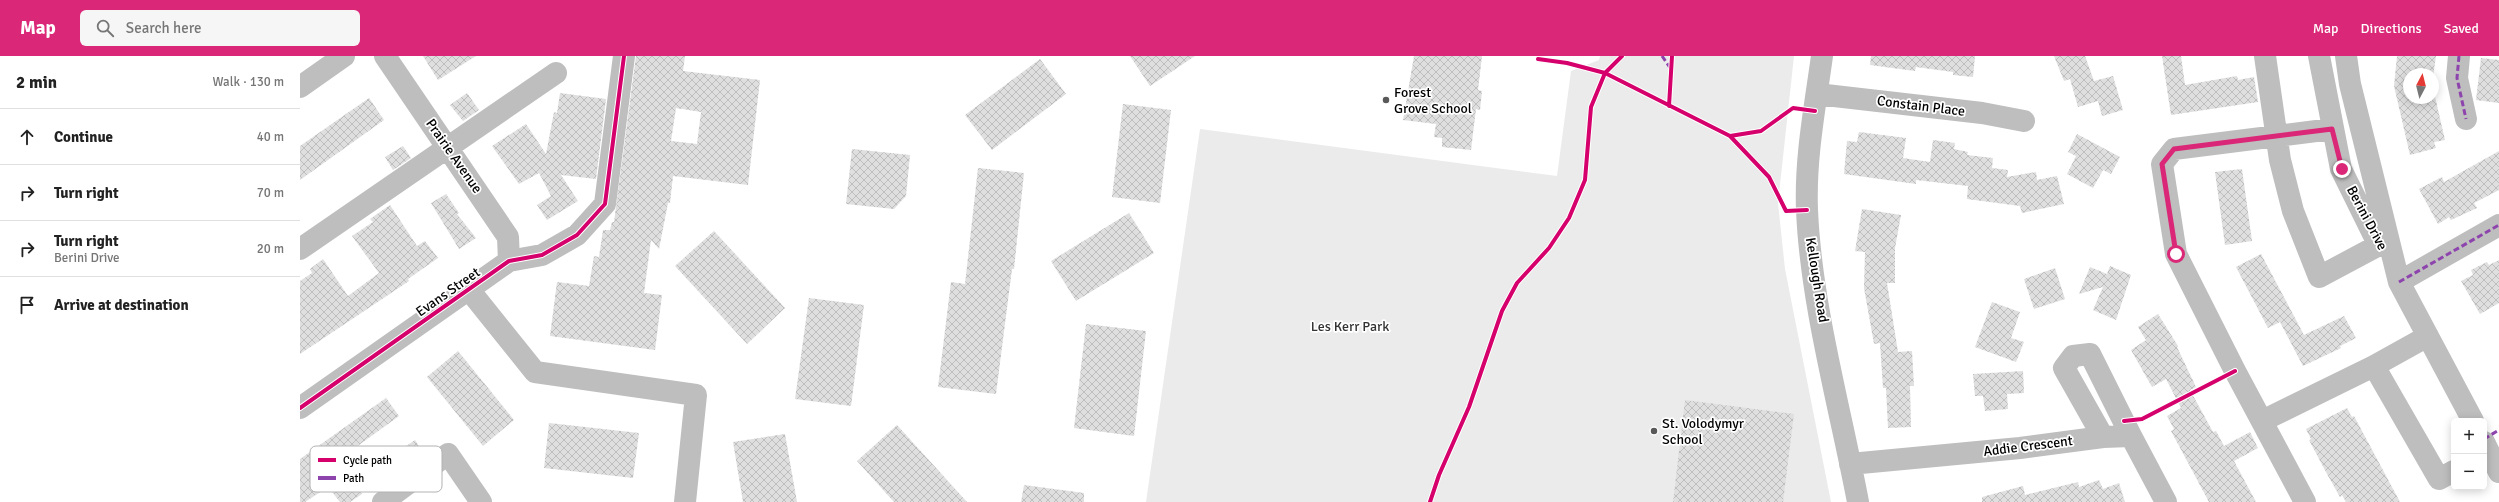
<!DOCTYPE html>
<meta charset="utf-8">
<style>
:root{--surface:#fff;--page:#f6f6f6;--text:#222;--muted:#767676;--line:#e0e0e0;--accent:#db2777}
body{margin:0;font-family:Signika,sans-serif;background:var(--page);color:var(--text)}
.controls{position:absolute;right:12px;bottom:12px;display:grid;overflow:hidden;border-radius:6px;box-shadow:0 2px 10px #0003}
.controls button{width:36px;height:36px;display:grid;place-items:center;padding:0;border:0;border-bottom:1px solid var(--line);background:var(--surface);color:var(--text);font:20px sans-serif}
.compass{position:absolute;left:2103px;top:12px;width:36px;height:36px;border-radius:50%;background:var(--surface);box-shadow:0 2px 10px #0003;rotate:7deg}
.stop{position:absolute;width:12px;height:12px;margin:-9px;border:3px solid #db2777;border-radius:50%;background:#fff}
.stop.end{background:#db2777;border-color:#fff;box-shadow:0 1px 4px #0008}
.list{margin:0;padding:0;list-style:none}
h2{display:flex;justify-content:space-between;align-items:center;height:52px;margin:0;padding:0 16px;font-size:17px}
h2 small{font-size:13px;font-weight:400;color:var(--muted)}
.list li{display:grid;grid-template-columns:26px 1fr auto;gap:12px;align-items:center;box-sizing:border-box;height:56px;padding:0 16px;border-top:1px solid var(--line)}
.list b{display:block;font-size:15px;white-space:nowrap}
.list p{margin:0;font-size:13px;white-space:nowrap;color:var(--muted)}
.list em{font-size:13px;font-style:normal;color:var(--muted)}
.icon{flex:none;width:22px;height:22px;fill:none;stroke:currentColor;stroke-width:2;stroke-linecap:round;stroke-linejoin:round}
.map{position:relative;flex:none;width:2199px;height:446px;overflow:hidden}
header{display:flex;align-items:center;gap:24px;box-sizing:border-box;height:56px;padding:0 20px;background:var(--accent);color:#fff}
header strong{font-size:19px}
nav{display:flex;gap:22px;margin-inline-start:auto;font-size:14px}
.search{width:280px;height:36px;background:var(--page);display:flex;align-items:center;gap:10px;box-sizing:border-box;padding:0 14px;border-radius:6px;color:var(--muted);font-size:15px}
main{display:flex}
aside{flex:1;background:var(--surface)}
.map>svg:first-child{display:block}
.green{fill:#ebebeb}
.building{fill:url(#building-cross-hatch);fill-rule:evenodd}
.lines{fill:none;stroke-linecap:round;stroke-linejoin:round}
.minor{stroke:#bebebe;stroke-width:22}
.quiet{stroke:#8e44ad;stroke-width:3;stroke-dasharray:6 3;stroke-linecap:butt}
.cycleway-casing{stroke:#fff;stroke-width:6}
.cycleway{stroke:#d6006c;stroke-width:4}
.route{stroke:#db2777;stroke-width:5}
.poi-dot{fill:#595959;stroke:#fff;stroke-width:1.5}
.labels{text-anchor:middle;dominant-baseline:central;stroke-width:3.5;stroke-linejoin:round;paint-order:stroke}
.poi-label{font-size:14px;fill:#000;stroke:#fff;text-anchor:start}
.street-label{font-size:14px;fill:#000;stroke:#fff}
.park-label{font-size:14px;fill:#323232;stroke:#fff}
.key{fill:#fff;stroke:#b2b2b2;stroke-width:1}
.key-label{font-size:11px;fill:#000}
</style>
<header>
<strong>Map</strong>
<div class="search"><svg class="icon" aria-label="search" viewBox="0 0 24 24"><circle cx="10" cy="10" r="6"/><path d="M15 15l6 6"/></svg>Search here</div>
<nav><a>Map</a><a>Directions</a><a>Saved</a></nav>
</header>
<main>
<aside>
<h2>2 min<small>Walk · 130 m</small></h2>
<ul class="list">
<li><svg class="icon" aria-label="ahead" viewBox="0 0 24 24"><path d="M12 20V5M6 11l6-6 6 6"/></svg><div><b>Continue</b></div><em>40 m</em></li>
<li><svg class="icon" aria-label="right" viewBox="0 0 24 24"><path d="M7 20v-9h11M14 6l5 5-5 5"/></svg><div><b>Turn right</b></div><em>70 m</em></li>
<li><svg class="icon" aria-label="right" viewBox="0 0 24 24"><path d="M7 20v-9h11M14 6l5 5-5 5"/></svg><div><b>Turn right</b><p>Berini Drive</p></div><em>20 m</em></li>
<li><svg class="icon" aria-label="arrive" viewBox="0 0 24 24"><path d="M6 21V4h12l-3 4 3 4H6"/></svg><div><b>Arrive at destination</b></div></li>
</ul>
</aside>
<div class="map">
<svg width="2199" height="446" viewBox="0 0 2199 446">
<defs>
<pattern id="building-cross-hatch" width="8" height="8" patternUnits="userSpaceOnUse"><rect width="8" height="8" fill="#dfdfdf"/><path d="M0 0l8 8M0 8l8-8" fill="none" stroke="#bebebe"/></pattern>
</defs>
<rect width="100%" height="100%" fill="#fff"/>
<path class="green" d="M 1300,0 L 1494,0 L 1478,147 L 1485,213 L 1531,446 L 846,446 L 900,73 L 1257,120 L 1271,15 L 1299,4 Z"/>
<path class="building" d="M 123,0 L 176,0 L 138,24 Z
M 336,0 L 385,0 L 383,15 L 460,24 L 448,129 L 373,120 L 370,147 L 368,147 L 359,193 L 351,184 L 344,237 L 362,239 L 355,294 L 250,280 L 257,226 L 289,230 L 294,200 L 299,201 L 303,174 L 310,174 L 312,166 L 314,166 ZM 376,52 L 401,56 L 397,88 L 371,85 Z
M 830,0 L 895,0 L 850,30 Z
M 1114,0 L 1182,0 L 1178,34 L 1182,35 L 1180,54 L 1176,53 L 1171,94 L 1142,91 L 1142,82 L 1134,81 L 1136,68 L 1103,64 Z
M 1571,0 L 1675,0 L 1673,21 L 1653,19 L 1653,16 L 1616,11 L 1615,15 L 1570,9 Z
M 1754,0 L 1785,0 L 1794,25 L 1813,20 L 1823,54 L 1802,60 L 1798,45 L 1778,51 L 1770,23 L 1764,25 Z
M 1862,0 L 1881,0 L 1885,29 L 1937,20 L 1938,24 L 1954,21 L 1958,46 L 1871,59 Z
M 2097,0 L 2136,0 L 2133,21 L 2133,18 L 2109,18 L 2109,42 L 2133,42 L 2133,32 L 2145,84 L 2134,86 L 2136,92 L 2110,99 L 2094,30 Z
M 2181,2 L 2199,4 L 2199,47 L 2176,44 Z
M 740,3 L 766,38 L 692,94 L 665,59 Z
M 167,37 L 179,54 L 163,65 L 150,49 Z
M 260,37 L 306,43 L 296,123 L 261,119 L 278,145 L 247,164 L 237,149 L 251,140 L 239,117 L 219,128 L 192,90 L 226,68 L 246,98 L 254,56 L 257,57 Z
M 69,42 L 84,64 L 0,124 L 0,90 Z
M 823,48 L 871,54 L 860,147 L 812,141 Z
M 1559,76 L 1606,82 L 1603,102 L 1630,106 L 1633,84 L 1655,87 L 1654,93 L 1668,96 L 1667,99 L 1693,102 L 1692,112 L 1708,114 L 1707,121 L 1736,116 L 1737,124 L 1757,120 L 1764,148 L 1722,157 L 1720,150 L 1667,143 L 1668,130 L 1616,124 L 1616,128 L 1544,118 L 1547,85 L 1557,86 Z
M 1777,78 L 1820,101 L 1811,118 L 1803,114 L 1793,132 L 1767,118 L 1776,100 L 1768,96 Z
M 103,90 L 111,102 L 93,114 L 85,101 Z
M 552,93 L 610,99 L 606,140 L 594,153 L 546,148 Z
M 2199,95 L 2199,134 L 2174,147 L 2177,152 L 2151,164 L 2149,161 L 2138,168 L 2119,133 L 2142,121 L 2144,126 Z
M 678,112 L 724,117 L 714,213 L 712,213 L 696,338 L 638,331 L 651,226 L 665,228 Z
M 1942,113 L 1952,185 L 1925,189 L 1915,116 Z
M 146,138 L 159,157 L 157,158 L 176,182 L 159,193 L 131,147 Z
M 90,149 L 117,190 L 125,185 L 138,202 L 108,223 L 109,225 L 0,298 L 0,225 L 12,217 L 10,213 L 23,203 L 48,240 L 79,217 L 52,180 L 73,166 L 70,163 Z
M 1562,153 L 1601,159 L 1595,192 L 1595,227 L 1587,227 L 1598,296 L 1612,295 L 1614,330 L 1610,330 L 1611,371 L 1588,372 L 1586,332 L 1583,332 L 1580,287 L 1574,288 L 1564,232 L 1565,196 L 1555,195 Z
M 829,157 L 854,197 L 776,245 L 751,205 Z
M 414,175 L 485,252 L 447,288 L 375,210 Z
M 1961,198 L 2004,279 L 2044,260 L 2056,282 L 2040,290 L 2041,292 L 2003,310 L 1980,266 L 1968,272 L 1936,211 Z
M 2199,204 L 2199,247 L 2180,258 L 2161,225 L 2173,219 L 2171,214 L 2187,206 L 2189,209 Z
M 1810,210 L 1831,219 L 1816,264 L 1793,254 L 1803,231 L 1779,238 L 1790,211 L 1807,218 Z
M 1755,212 L 1765,243 L 1734,253 L 1724,223 Z
M 509,242 L 564,249 L 551,350 L 495,343 Z
M 1692,246 L 1720,256 L 1711,282 L 1724,286 L 1716,306 L 1675,291 Z
M 1858,258 L 1878,290 L 1877,291 L 1896,331 L 1890,334 L 1913,376 L 1916,375 L 1924,390 L 1950,376 L 1958,392 L 1934,405 L 1956,446 L 1909,446 L 1871,375 L 1874,373 L 1867,360 L 1881,352 L 1866,323 L 1852,331 L 1831,294 L 1846,284 L 1838,271 Z
M 786,268 L 846,275 L 834,380 L 774,372 Z
M 158,295 L 214,364 L 183,390 L 127,321 Z
M 1723,315 L 1724,337 L 1707,338 L 1708,353 L 1685,355 L 1683,340 L 1675,340 L 1673,318 Z
M 86,342 L 99,360 L 37,405 L 62,438 L 50,446 L 40,446 L 28,431 L 5,446 L 0,446 L 0,403 Z
M 1385,344 L 1494,358 L 1483,446 L 1373,446 Z
M 2047,352 L 2052,361 L 2054,360 L 2100,446 L 2046,446 L 2042,439 L 2040,441 L 2027,418 L 2009,384 L 2011,383 L 2006,373 Z
M 249,367 L 339,377 L 333,422 L 244,412 Z
M 597,369 L 667,446 L 594,446 L 557,405 Z
M 485,378 L 497,446 L 443,446 L 433,386 Z
M 115,384 L 125,399 L 110,410 L 99,395 Z
M 1799,424 L 1803,433 L 1819,427 L 1825,446 L 1682,446 L 1682,441 L 1723,430 L 1725,439 L 1778,426 L 1779,431 Z
M 724,429 L 784,437 L 784,446 L 721,446 Z"/>
<g class="lines">
<path class="minor" d="M 85,0 L 208,181 L 209,205
M 1522,0 C 1515,51 1505,102 1507,154 C 1511,249 1540,351 1558,446
M 1965,0 L 1980,104 L 1993,155 L 2019,221 L 2079,189
M 2019,0 L 2041,113 L 2079,190
M 2046,0 L 2050,28 L 2099,226 L 2173,365
M 2159,0 L 2157,22 L 2166,63
M 0,31 L 44,0
M 1517,38 L 1682,57 L 1724,65
M 0,193 L 256,17
M 2099,226 L 2199,169
M 170,235 L 235,316 L 396,339 L 385,446
M 2074,310 L 2139,423 L 2154,415
M 0,352 L 209,205 L 242,199 L 277,179 L 305,148 L 324,0
M 1962,365 L 2074,310 L 2128,280
M 1803,381 L 1764,312 L 1773,300 L 1790,298 L 1831,380
M 2184,386 L 2199,416
M 1550,408 L 1720,392 L 1803,381 L 1831,380 L 1866,446
M 83,446 L 148,398 L 181,446
M 2005,446 L 1935,315 L 1876,198 L 1862,108 L 1874,93 L 2032,73"/>
<path class="quiet" d="M 1362,0 L 1371,13
M 2159,0 L 2157,22 L 2166,63
M 2099,226 L 2199,169
M 2184,383 L 2199,374"/>
<g class="cycleway-casing">
<path id="cycleway" d="M 1238,3 L 1267,7 L 1305,17 L 1430,80 L 1469,121 L 1486,155 L 1507,154
M 1369,50 L 1372,0
M 1430,80 L 1461,75 L 1493,52 L 1515,55
M 0,352 L 209,205 L 242,199 L 277,179 L 305,148 L 324,0
M 1824,365 L 1842,363 L 1935,315
M 1130,446 L 1139,419 L 1169,351 L 1202,255 L 1217,227 L 1249,192 L 1269,162 L 1285,124 L 1291,51 L 1305,17 L 1322,0"/>
</g>
<use href="#cycleway" class="cycleway"/>
</g>
<g class="lines">
<path class="route" d="M 1876,198 L 1862,108 L 1874,93 L 2032,73 L 2042,113"/>
</g>
<g class="poi-dot">
<circle cx="1086" cy="44" r="4"/>
<circle cx="1354" cy="375" r="4"/>
</g>
<g class="labels">
<g class="poi-label">
<text x="1094" y="36">Forest<tspan x="1094" dy="16">Grove School</tspan></text>
<text x="1362" y="367">St. Volodymyr<tspan x="1362" dy="16">School</tspan></text>
</g>
<g class="street-label">
<text transform="translate(1621 50) rotate(7)">Constain Place</text>
<text transform="translate(154 100) rotate(55)">Prairie Avenue</text>
<text transform="translate(2067 162) rotate(62)">Berini Drive</text>
<text transform="translate(1517 224) rotate(81)">Kellough Road</text>
<text transform="translate(148 236) rotate(-35)">Evans Street</text>
<text transform="translate(1728 390) rotate(-7)">Addie Crescent</text>
</g>
<g class="park-label">
<text x="1050" y="270">Les Kerr Park</text>
</g>
</g>
<rect x="10" y="390" width="132" height="46" rx="6" class="key"/>
<rect x="18" y="402" width="18" height="4" fill="#d6006c"/>
<rect x="18" y="420" width="18" height="4" fill="#8e44ad"/>
<g class="key-label">
<text x="43" y="408">Cycle path</text>
<text x="43" y="426">Path</text>
</g>
</svg>
<div class="controls">
<button>+</button>
<button>−</button>
</div>
<svg class="compass" viewBox="-18 -18 36 36"><path d="M0-13l5 13h-10z" fill="#e53935"/><path d="M0 13l5-13h-10z" fill="#767676"/></svg>
<div class="stop" style="left:1876px;top:198px"></div>
<div class="stop end" style="left:2042px;top:113px"></div>
</div>
</main>
